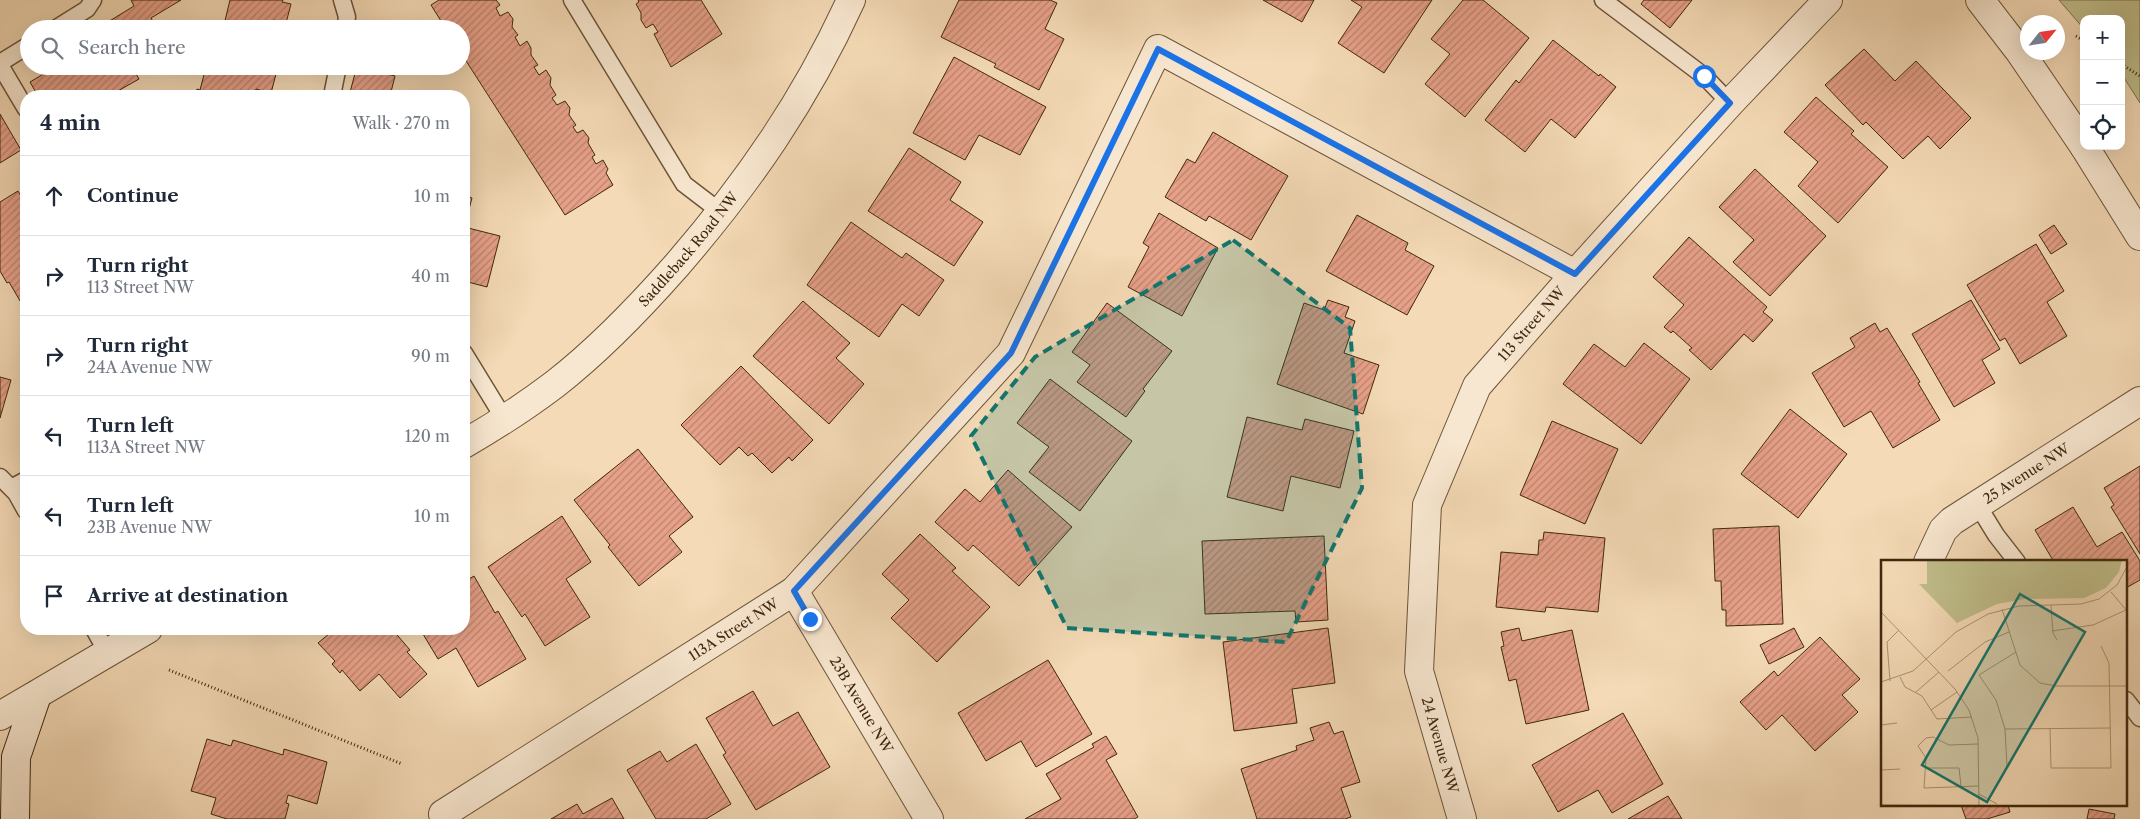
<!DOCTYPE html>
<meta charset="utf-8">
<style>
:root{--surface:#fff;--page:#f2f2f3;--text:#1f2937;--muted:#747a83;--line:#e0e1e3}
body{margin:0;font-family:"Libre Caslon Text",serif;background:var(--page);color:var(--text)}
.controls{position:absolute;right:15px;top:15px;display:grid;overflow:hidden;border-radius:10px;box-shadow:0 5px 20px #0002}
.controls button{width:45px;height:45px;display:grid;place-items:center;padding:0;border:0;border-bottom:1px solid var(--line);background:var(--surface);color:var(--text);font:25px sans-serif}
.compass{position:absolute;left:2020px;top:15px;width:45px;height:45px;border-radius:50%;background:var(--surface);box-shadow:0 5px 20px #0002;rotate:60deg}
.stop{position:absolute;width:15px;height:15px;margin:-11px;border:4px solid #1a73e8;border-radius:50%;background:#fff}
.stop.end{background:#1a73e8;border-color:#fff;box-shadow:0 1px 5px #0008}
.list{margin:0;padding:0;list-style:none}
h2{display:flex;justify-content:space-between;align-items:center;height:65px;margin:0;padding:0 20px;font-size:21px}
h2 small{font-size:16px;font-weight:400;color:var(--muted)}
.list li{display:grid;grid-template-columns:32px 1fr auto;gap:15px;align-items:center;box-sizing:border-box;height:80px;padding:0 20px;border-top:1px solid var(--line)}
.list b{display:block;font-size:19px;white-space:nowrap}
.list p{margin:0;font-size:16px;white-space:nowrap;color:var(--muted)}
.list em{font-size:16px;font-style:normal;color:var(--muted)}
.icon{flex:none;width:28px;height:28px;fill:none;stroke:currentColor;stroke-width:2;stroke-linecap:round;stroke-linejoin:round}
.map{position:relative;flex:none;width:2140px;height:819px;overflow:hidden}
.search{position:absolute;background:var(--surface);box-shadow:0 5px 20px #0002;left:20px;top:20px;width:450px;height:55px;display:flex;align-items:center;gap:12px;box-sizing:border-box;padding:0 18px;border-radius:28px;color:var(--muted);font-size:19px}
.panel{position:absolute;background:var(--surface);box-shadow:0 5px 20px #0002;left:20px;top:90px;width:450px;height:545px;border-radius:20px}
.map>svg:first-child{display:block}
.park{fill:#c0be8b;stroke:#80724c}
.building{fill:url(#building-hatch);stroke:#3f270e}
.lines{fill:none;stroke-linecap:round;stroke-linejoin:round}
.service-casing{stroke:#6c5438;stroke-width:19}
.minor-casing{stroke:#6c5438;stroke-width:30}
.tertiary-casing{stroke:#6c5438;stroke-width:30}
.secondary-casing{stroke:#3f270e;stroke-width:30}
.path{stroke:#3f270e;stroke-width:3;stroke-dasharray:1 2.5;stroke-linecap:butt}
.service{stroke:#f8e7d0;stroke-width:16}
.minor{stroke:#f8e7d0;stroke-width:28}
.tertiary{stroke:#f8e7d0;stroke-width:28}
.secondary{stroke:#f8e7d0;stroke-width:28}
.route{stroke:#1a73e8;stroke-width:6}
.marked{fill:#0f766e;fill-opacity:0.2;stroke:#0f766e;stroke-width:4;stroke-dasharray:10 6;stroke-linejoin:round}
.labels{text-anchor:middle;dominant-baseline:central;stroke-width:4.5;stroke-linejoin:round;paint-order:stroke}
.street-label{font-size:14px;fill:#3f270e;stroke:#f8e7d0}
.inset-road{fill:none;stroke:#ac9273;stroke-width:1}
.view{fill:#0f766e;fill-opacity:0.15;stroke:#0f766e;stroke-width:2.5}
.inset-edge{fill:none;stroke:#3f270e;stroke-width:2.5}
</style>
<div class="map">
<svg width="2140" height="819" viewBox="0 0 2140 819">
<defs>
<pattern id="building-hatch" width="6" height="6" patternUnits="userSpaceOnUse" patternTransform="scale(1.25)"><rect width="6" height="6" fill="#e7a189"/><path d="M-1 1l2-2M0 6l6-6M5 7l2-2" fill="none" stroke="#bd836e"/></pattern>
</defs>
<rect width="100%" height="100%" fill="#f4dab6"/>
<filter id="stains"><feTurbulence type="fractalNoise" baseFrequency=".004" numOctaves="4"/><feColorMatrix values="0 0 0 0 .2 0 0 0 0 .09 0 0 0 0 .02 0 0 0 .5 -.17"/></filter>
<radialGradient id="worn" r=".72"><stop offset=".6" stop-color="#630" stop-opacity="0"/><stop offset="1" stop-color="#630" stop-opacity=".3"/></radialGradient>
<path class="park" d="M 2059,0 L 2140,0 L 2140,103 L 2121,73 L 2121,19 L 2084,19 L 2084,29 Z"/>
<path class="building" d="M 131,0 L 181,0 L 151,18 L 157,29 L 105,29 L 103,25 L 134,6 Z
M 230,0 L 283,0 L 282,2 L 291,4 L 286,23 L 274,20 L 272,29 L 223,29 Z
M 439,0 L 496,0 L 500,5 L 496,8 L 500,16 L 508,12 L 513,19 L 512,27 L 518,35 L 515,37 L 520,46 L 527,41 L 531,48 L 531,55 L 538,65 L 534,67 L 539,75 L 546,70 L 551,78 L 550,85 L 556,95 L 552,98 L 557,105 L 565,101 L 570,108 L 569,115 L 576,125 L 573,127 L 577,133 L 583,130 L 589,138 L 588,143 L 595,155 L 592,157 L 596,164 L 603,160 L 608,169 L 606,173 L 613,185 L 565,215 L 461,53 L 461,29 L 446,29 L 431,5 Z
M 638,0 L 701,0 L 722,34 L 671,67 L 654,34 L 658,32 L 653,24 L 646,28 L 641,20 L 641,13 L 636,4 L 639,2 Z
M 959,0 L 1050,0 L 1057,3 L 1045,29 L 1064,39 L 1039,90 L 994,67 L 996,64 L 941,37 Z
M 1263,0 L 1314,0 L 1302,22 Z
M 1351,0 L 1432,0 L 1384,73 L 1338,43 L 1362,7 Z
M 1463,0 L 1483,0 L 1529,38 L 1465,117 L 1425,84 L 1450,54 L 1431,39 Z
M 1644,0 L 1692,0 L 1670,28 L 1641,4 Z
M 1553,40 L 1599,76 L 1600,74 L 1616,87 L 1575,138 L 1551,119 L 1525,152 L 1485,120 L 1516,80 L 1519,83 Z
M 1864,49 L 1895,81 L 1916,61 L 1971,118 L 1940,149 L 1928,136 L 1903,159 L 1866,122 L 1863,125 L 1825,85 Z
M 954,57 L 1046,107 L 1020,155 L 979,135 L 965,160 L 913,133 Z
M 57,66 L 137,66 L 133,69 L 139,79 L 109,96 L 38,96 L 30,82 Z
M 213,66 L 263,66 L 262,71 L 276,74 L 271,93 L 256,89 L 254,96 L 195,96 L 197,89 L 200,90 L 205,71 L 212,72 Z
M 357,66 L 395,76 L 390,96 L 349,96 Z
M 1816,97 L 1854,131 L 1851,134 L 1888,167 L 1838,223 L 1798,186 L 1818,162 L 1784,132 Z
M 0,114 L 21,150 L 0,163 Z
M 1213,132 L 1288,176 L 1251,240 L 1209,216 L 1206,221 L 1165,197 L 1187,159 L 1195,163 Z
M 909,148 L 961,182 L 950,200 L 983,222 L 954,266 L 868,211 Z
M 1755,169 L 1826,236 L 1770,296 L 1733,262 L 1754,240 L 1719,207 Z
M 18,191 L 26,205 L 26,311 L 9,282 L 7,283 L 0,271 L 0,202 Z
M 464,196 L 472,198 L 464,227 L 500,236 L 487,287 L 464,281 Z
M 1159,213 L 1218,248 L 1182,316 L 1128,287 L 1149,247 L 1143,243 Z
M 1357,215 L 1408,243 L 1405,250 L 1434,266 L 1407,315 L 1326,271 Z
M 851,222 L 902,258 L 906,253 L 944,280 L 919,316 L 902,304 L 879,337 L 807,285 Z
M 2054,225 L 2067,244 L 2051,254 L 2039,235 Z
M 1689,237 L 1767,307 L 1763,312 L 1773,320 L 1753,342 L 1744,334 L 1711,370 L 1689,350 L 1692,348 L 1673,331 L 1671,333 L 1664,327 L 1684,305 L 1653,277 Z
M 2036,244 L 2064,291 L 2047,302 L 2067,336 L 2020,364 L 2005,338 L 2000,341 L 1967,285 Z
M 1328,300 L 1349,307 L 1345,317 L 1355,321 L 1344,353 L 1379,365 L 1363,414 L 1277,384 L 1304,303 L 1324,310 Z
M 1971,300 L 2000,349 L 1982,360 L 1995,383 L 1954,407 L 1912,334 Z
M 803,301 L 850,343 L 836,358 L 864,384 L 829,424 L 753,356 Z
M 1107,303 L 1172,351 L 1143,389 L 1145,391 L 1126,417 L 1077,382 L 1090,365 L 1072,352 Z
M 1875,323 L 1880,332 L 1887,328 L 1920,382 L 1918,383 L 1940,420 L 1893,448 L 1871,411 L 1844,427 L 1812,373 L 1855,347 L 1850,338 Z
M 1644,343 L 1690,379 L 1641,444 L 1563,384 L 1594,344 L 1625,367 Z
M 741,366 L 813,440 L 792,461 L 789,457 L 772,473 L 752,453 L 748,456 L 739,447 L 720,465 L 681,425 Z
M 0,377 L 11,380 L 0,418 Z
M 1050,379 L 1132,441 L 1080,511 L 1029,472 L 1049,447 L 1017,423 Z
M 1790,409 L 1847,454 L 1798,518 L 1741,474 Z
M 1247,417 L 1302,430 L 1305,419 L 1354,431 L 1340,488 L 1291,476 L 1283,511 L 1227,497 Z
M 1552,421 L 1618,449 L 1585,524 L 1520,495 Z
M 638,449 L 693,517 L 669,536 L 682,552 L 639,586 L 608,547 L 610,545 L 574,500 Z
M 2140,466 L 2140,554 L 2111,507 L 2114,505 L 2104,488 Z
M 1008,470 L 1072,527 L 1019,586 L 973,545 L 968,551 L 935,522 L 965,489 L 980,502 Z
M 2073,507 L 2097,547 L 2122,532 L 2140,561 L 2140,580 L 2126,588 L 2126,562 L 2054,562 L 2035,530 Z
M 562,516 L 591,562 L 566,579 L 590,617 L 545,646 L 525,614 L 522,617 L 488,567 Z
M 1779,526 L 1783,624 L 1726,626 L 1726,610 L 1722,610 L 1721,581 L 1715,581 L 1713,529 Z
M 1544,532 L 1605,538 L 1598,612 L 1546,607 L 1545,612 L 1496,607 L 1501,552 L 1538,555 L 1539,540 L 1543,540 Z
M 920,534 L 956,568 L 952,571 L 990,607 L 937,662 L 891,618 L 909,600 L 882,574 Z
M 1324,536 L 1328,620 L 1296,622 L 1295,611 L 1205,614 L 1202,541 Z
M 474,576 L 495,613 L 498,611 L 526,659 L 478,687 L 456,648 L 438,659 L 420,629 L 464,629 L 464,582 Z
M 1328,628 L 1335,683 L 1292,689 L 1297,723 L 1234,731 L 1223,642 Z
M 1519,628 L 1522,641 L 1572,630 L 1589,710 L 1526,724 L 1516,679 L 1509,681 L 1501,647 L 1504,646 L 1501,632 Z
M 1794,628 L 1804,647 L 1769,664 L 1760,645 Z
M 335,629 L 392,629 L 410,650 L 407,652 L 427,674 L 400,698 L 379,674 L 360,691 L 342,670 L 340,673 L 332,664 L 335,661 L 318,643 Z
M 1820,637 L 1860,679 L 1842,695 L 1858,712 L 1815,751 L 1782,715 L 1766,730 L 1740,702 L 1774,671 L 1778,676 Z
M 1048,660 L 1092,734 L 1036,767 L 1021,741 L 986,761 L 958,713 Z
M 753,691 L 773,726 L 798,712 L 830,767 L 756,810 L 723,755 L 726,753 L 706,718 Z
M 1623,713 L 1663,784 L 1612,813 L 1598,790 L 1558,812 L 1532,765 Z
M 1329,722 L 1334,734 L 1343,731 L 1360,782 L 1341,788 L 1351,817 L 1345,819 L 1257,819 L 1241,769 L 1297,750 L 1296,746 L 1314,740 L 1310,728 Z
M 1106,736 L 1117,754 L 1106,760 L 1138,817 L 1134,819 L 1025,819 L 1061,799 L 1046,774 L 1094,747 L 1092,744 Z
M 207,739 L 231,746 L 233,740 L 283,755 L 284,749 L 327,762 L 317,804 L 288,795 L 286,803 L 289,804 L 285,819 L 227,819 L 211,814 L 216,798 L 191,791 Z
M 696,744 L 731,804 L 706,819 L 656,819 L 627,770 L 660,751 L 667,762 Z
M 1668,796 L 1682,819 L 1628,819 Z
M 612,798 L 624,819 L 551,819 L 577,804 L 583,814 Z
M 1961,805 L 2008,805 L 2010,812 L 1987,819 L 1966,819 Z
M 2089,809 L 2115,814 L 2114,819 L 2087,819 Z"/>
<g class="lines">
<g class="service-casing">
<path id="service" d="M 342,0 L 347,17 L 345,29
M 572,0 L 684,184 L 722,213
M 1603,0 L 1704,76 L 1730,103
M 55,29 L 87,9 L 93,0
M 0,63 L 29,45
M 0,65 L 26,109
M 332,96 L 338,66
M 464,353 L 505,420
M 0,477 L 16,493 L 26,511
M 11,488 L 26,480
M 1977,504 L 1996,535 L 2017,562
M 94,629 L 107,652
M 2126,700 L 2140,718"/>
</g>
<g class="minor-casing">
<g id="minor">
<path id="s1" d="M 1928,562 L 1943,530 L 1952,521 L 2140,401"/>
<path id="s2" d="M 794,591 L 929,819"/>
<path id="s3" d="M 443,814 L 794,591 L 1011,353 L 1158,49 L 1575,274"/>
<path id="s4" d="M 1462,819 L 1419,671 L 1427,505 L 1477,386 L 1575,274 L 1730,103 L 1828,0"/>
</g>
</g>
<g class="tertiary-casing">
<g id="tertiary">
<path d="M 1980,0 L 2020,52 L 2084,146"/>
<path d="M 2084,146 L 2140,236"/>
<path id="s5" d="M 464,444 C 495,426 526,406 555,384 C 600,349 640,307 677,265 C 748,183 806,99 851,0"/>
<path d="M 0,716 L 148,629"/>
</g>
</g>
<g class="secondary-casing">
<path id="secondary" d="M 15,819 L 16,757 L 37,695"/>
</g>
<path class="path" d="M 2076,36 L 2084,41
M 2121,64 L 2140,76
M 169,670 L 402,764"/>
<use href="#service" class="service"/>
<use href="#minor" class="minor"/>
<use href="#tertiary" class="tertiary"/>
<use href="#secondary" class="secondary"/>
</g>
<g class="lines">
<path class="route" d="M 810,619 L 794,591 L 1011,353 L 1158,49 L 1575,274 L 1730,103 L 1704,76"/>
</g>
<path class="marked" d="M 1233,240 L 1350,328 L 1362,488 L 1286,642 L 1067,628 L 971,436 L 1035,357 Z"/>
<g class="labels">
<g class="street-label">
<text stroke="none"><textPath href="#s5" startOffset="299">Saddleback Road NW</textPath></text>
<text stroke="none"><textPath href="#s4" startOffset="532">113 Street NW</textPath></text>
<text stroke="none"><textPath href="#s1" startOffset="136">25 Avenue NW</textPath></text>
<text stroke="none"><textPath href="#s3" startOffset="344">113A Street NW</textPath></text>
<text stroke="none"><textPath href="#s2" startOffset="132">23B Avenue NW</textPath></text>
<text transform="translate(1440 745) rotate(74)">24 Avenue NW</text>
</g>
</g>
<g transform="translate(1881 560)">
<rect width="246" height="246" fill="#f4dab6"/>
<path d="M 46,0 L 241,0 L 238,12 L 225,28 L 203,38 L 144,39 L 116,44 L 76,63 L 38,24 L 46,24 Z" fill="#c0be8b"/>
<path class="inset-road" d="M 230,32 L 246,51M 170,45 L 172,73 L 176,80M 121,49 L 139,105 L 159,123 L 175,126 L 247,126M 0,52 L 74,129 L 88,150 L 97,178 L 98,246M 171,71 L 212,65 L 245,50M 67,111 L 104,82 L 128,72M 19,117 L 24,127 L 41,136 L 56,159 L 91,157M 9,121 L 6,82 L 18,70M 0,122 L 32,111 L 75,72 L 107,54 L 138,46 L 200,44 L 218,39 L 236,25 L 247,5M 35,132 L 58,112M 50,150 L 76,132M 0,165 L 16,163M 169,168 L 170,208 L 230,208 L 228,103 L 220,86M 124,169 L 230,168M 97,184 L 68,185 L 52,177 L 45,178 L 37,186 L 45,198 L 43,228 L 97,226M 126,207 L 124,169 L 115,140 L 98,115 L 135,92M 46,208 L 78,208 L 80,226M 0,210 L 19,209M 98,234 L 116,244M 0,245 L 247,246"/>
<path class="view" d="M 139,34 L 204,72 L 106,242 L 41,205 Z"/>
<rect width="246" height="246" class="inset-edge"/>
</g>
<rect width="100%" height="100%" filter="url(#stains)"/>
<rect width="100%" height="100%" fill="url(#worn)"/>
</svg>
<div class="controls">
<button>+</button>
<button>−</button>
<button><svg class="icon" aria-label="locate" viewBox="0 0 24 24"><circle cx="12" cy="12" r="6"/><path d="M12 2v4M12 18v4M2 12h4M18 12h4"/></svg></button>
</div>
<svg class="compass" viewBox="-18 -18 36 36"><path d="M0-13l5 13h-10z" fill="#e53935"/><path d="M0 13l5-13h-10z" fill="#747a83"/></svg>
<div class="stop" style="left:1704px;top:76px"></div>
<div class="stop end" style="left:810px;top:619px"></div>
<div class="search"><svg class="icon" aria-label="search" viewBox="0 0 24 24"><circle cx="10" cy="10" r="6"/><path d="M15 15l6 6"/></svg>Search here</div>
<section class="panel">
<h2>4 min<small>Walk · 270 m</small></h2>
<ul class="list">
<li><svg class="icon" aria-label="ahead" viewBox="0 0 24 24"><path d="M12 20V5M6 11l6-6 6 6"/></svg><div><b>Continue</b></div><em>10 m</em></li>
<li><svg class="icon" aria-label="right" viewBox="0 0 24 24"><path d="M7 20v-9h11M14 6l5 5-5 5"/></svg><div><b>Turn right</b><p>113 Street NW</p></div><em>40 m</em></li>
<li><svg class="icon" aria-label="right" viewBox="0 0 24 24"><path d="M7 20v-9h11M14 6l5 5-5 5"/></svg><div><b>Turn right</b><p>24A Avenue NW</p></div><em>90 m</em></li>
<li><svg class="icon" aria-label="left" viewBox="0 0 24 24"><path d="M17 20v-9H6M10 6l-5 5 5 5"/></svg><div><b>Turn left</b><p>113A Street NW</p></div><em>120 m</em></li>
<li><svg class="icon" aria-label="left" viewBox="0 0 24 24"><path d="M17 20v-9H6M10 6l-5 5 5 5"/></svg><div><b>Turn left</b><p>23B Avenue NW</p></div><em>10 m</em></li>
<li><svg class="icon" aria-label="arrive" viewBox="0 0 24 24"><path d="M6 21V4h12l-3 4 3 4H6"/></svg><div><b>Arrive at destination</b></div></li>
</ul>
</section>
</div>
